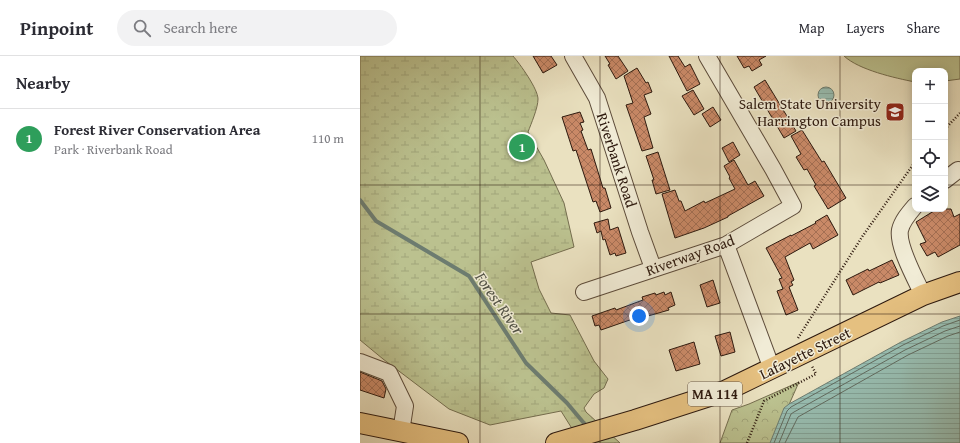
<!DOCTYPE html>
<meta charset="utf-8">
<style>
:root{--surface:#fff;--page:#f2f2f3;--text:#2b2b33;--muted:#7c7c81;--line:#e1e1e2;--accent:#0f766e}
body{margin:0;font-family:"Gentium Book Plus",serif;background:var(--page);color:var(--text)}
.controls{position:absolute;right:12px;top:12px;display:grid;overflow:hidden;border-radius:8px;box-shadow:0 2px 10px #0003}
.controls button{width:36px;height:36px;display:grid;place-items:center;padding:0;border:0;border-bottom:1px solid var(--line);background:var(--surface);color:var(--text);font:20px sans-serif}
.you{position:absolute;left:279px;top:260px;width:14px;height:14px;margin:-10px;border:3px solid #fff;border-radius:50%;background:#1a73e8;box-shadow:0 0 0 6px #1a73e833}
.badge{display:grid;place-items:center;width:26px;height:26px;border-radius:50%;background:var(--accent);color:#fff;font-size:13px;font-weight:700}
.pin{position:absolute;translate:-50% -50%;border:2px solid #fff;box-shadow:0 1px 4px #0006}
.list{margin:0;padding:0;list-style:none}
h2{display:flex;justify-content:space-between;align-items:center;height:52px;margin:0;padding:0 16px;font-size:17px}
h2 small{font-size:13px;font-weight:400;color:var(--muted)}
.list li{display:grid;grid-template-columns:26px 1fr auto;gap:12px;align-items:center;box-sizing:border-box;height:60px;padding:0 16px;border-top:1px solid var(--line)}
.list b{display:block;font-size:15px;white-space:nowrap}
.list p{margin:0;font-size:13px;white-space:nowrap;color:var(--muted)}
.list em{font-size:13px;font-style:normal;color:var(--muted)}
.icon{flex:none;width:22px;height:22px;fill:none;stroke:currentColor;stroke-width:2;stroke-linecap:round;stroke-linejoin:round}
.map{position:relative;flex:none;width:600px;height:387px;overflow:hidden}
header{display:flex;align-items:center;gap:24px;box-sizing:border-box;height:56px;padding:0 20px;background:var(--surface);border-bottom:1px solid var(--line)}
header strong{font-size:19px}
nav{display:flex;gap:22px;margin-inline-start:auto;font-size:14px}
.search{width:280px;height:36px;background:var(--page);display:flex;align-items:center;gap:10px;box-sizing:border-box;padding:0 14px;border-radius:22px;color:var(--muted);font-size:15px}
main{display:flex}
aside{flex:1;background:var(--surface)}
.map>svg:first-child{display:block}
.forest{fill:url(#forest-crowns);stroke:#746d4e}
.wetland{fill:url(#wetland-marsh);stroke:#746d4e}
.pitch{fill:#bbc18f;stroke:#746d4e}
.water{fill:url(#water-rules);stroke:#6d7c70}
.lines{fill:none;stroke-linecap:round;stroke-linejoin:round}
.shore{stroke:#626c60;stroke-width:1}
.stream{stroke:#6d7c70;stroke-width:4}
.building{fill:url(#building-cross-hatch);stroke:#2d190e}
.minor-casing{stroke:#5c4b3a;stroke-width:18}
.major-casing{stroke:#2d190e;stroke-width:22}
.path{stroke:#2d190e;stroke-width:2.5;stroke-dasharray:1 2;stroke-linecap:butt}
.minor{stroke:#f1ecd6;stroke-width:16}
.major{stroke:#e5c080;stroke-width:20}
.grid{fill:none;stroke:#2d190e;stroke-width:1;stroke-opacity:0.55}
.labels{text-anchor:middle;dominant-baseline:central;stroke-width:3;stroke-linejoin:round;paint-order:stroke}
.shield{fill:#f1ecd6;stroke:#68584a;stroke-width:1}
.shield-label{font-size:14px;font-weight:bold;fill:#2d190e}
.poi-label{font-size:15px;fill:#2d190e;stroke:#f1ecd6;text-anchor:end}
.street-label{font-size:15px;fill:#2d190e;stroke:#f1ecd6}
.water-label{font-size:16px;font-style:italic;fill:#525347;stroke:#f1ecd6}
</style>
<header>
<strong>Pinpoint</strong>
<div class="search"><svg class="icon" aria-label="search" viewBox="0 0 24 24"><circle cx="10" cy="10" r="6"/><path d="M15 15l6 6"/></svg>Search here</div>
<nav><a>Map</a><a>Layers</a><a>Share</a></nav>
</header>
<main>
<aside>
<h2>Nearby<small></small></h2>
<ul class="list">
<li><span class="badge" style="background:#2e9e5b">1</span><div><b>Forest River Conservation Area</b><p>Park · Riverbank Road</p></div><em>110 m</em></li>
</ul>
</aside>
<div class="map">
<svg width="600" height="387" viewBox="0 0 600 387">
<defs>
<pattern id="forest-crowns" width="20" height="18" patternUnits="userSpaceOnUse"><rect width="20" height="18" fill="#bbc18f"/><path d="M2 6a3 3 0 1 1 6 0M12 15a3 3 0 1 1 6 0" fill="none" stroke="#a1a57a"/></pattern>
<pattern id="wetland-marsh" width="20" height="14" patternUnits="userSpaceOnUse"><rect width="20" height="14" fill="#bbc18f"/><path d="M1 5h8M5 5V1M11 12h8M15 12V8" fill="none" stroke="#a1a57a"/></pattern>
<pattern id="water-rules" width="6" height="5" patternUnits="userSpaceOnUse"><rect width="6" height="5" fill="#98beb2"/><path d="M0 2.5h6" fill="none" stroke="#83a398"/></pattern>
<pattern id="building-cross-hatch" width="8" height="8" patternUnits="userSpaceOnUse"><rect width="8" height="8" fill="#c98967"/><path d="M0 0l8 8M0 8l8-8" fill="none" stroke="#a46f53"/></pattern>
</defs>
<rect width="100%" height="100%" fill="#eae1c0"/>
<filter id="stains"><feTurbulence type="fractalNoise" baseFrequency=".005" numOctaves="4"/><feColorMatrix values="0 0 0 0 .2 0 0 0 0 .09 0 0 0 0 .02 0 0 0 .5 -.17"/></filter>
<radialGradient id="worn" r=".72"><stop offset=".6" stop-color="#630" stop-opacity="0"/><stop offset="1" stop-color="#630" stop-opacity=".3"/></radialGradient>
<path class="forest" d="M 439,326 L 412,387 L 360,387 L 372,354 L 389,348 Z"/>
<path class="wetland" d="M 0,0 L 153,0 C 160,8 178,33 178,43 C 178,52 171,68 168,76 L 184,104 L 204,147 L 214,191 L 171,206 L 179,233 L 191,257 L 210,259 L 234,305 L 248,323 L 244,332 L 234,338 L 224,352 L 226,356 L 260,387 L 221,387 L 201,355 L 130,369 L 89,353 L 23,303 L 0,284 Z"/>
<path class="pitch" d="M 484,0 L 600,0 L 600,23 L 585,25 L 585,15 L 555,15 L 555,26 C 535,22 499,14 484,0 Z"/>
<path class="water" d="M458 39a8 8 0 1 1 16 0a8 8 0 1 1-16 0Z
M 600,260 L 600,387 L 410,387 L 424,352 L 429,348 L 541,286 L 582,266 Z"/>
<g class="lines">
<path class="shore" d="M 414,387 L 427,355 L 431,351 L 543,289 L 583,270 L 600,264
M 419,387 L 431,358 L 434,356 L 545,294 L 585,275 L 600,270
M 425,387 L 438,361 L 548,299 L 588,280 L 600,276"/>
<path class="stream" d="M 0,144 L 16,165 L 109,220 L 166,307 L 207,347 L 228,372"/>
</g>
<path class="building" d="M 173,0 L 191,0 L 197,9 L 183,17 Z
M 245,0 L 258,0 L 268,15 L 256,23 L 248,9 L 250,8 Z
M 309,0 L 318,0 L 325,11 L 330,8 L 340,28 L 327,35 Z
M 377,0 L 406,0 L 399,4 L 402,9 L 392,15 L 389,10 L 384,12 Z
M 277,12 L 286,27 L 288,26 L 292,36 L 284,39 L 291,58 L 284,61 L 293,92 L 282,95 L 266,49 L 273,47 L 264,20 Z
M 405,24 L 436,75 L 424,82 L 394,31 Z
M 333,34 L 344,53 L 334,59 L 322,40 Z
M 353,51 L 361,64 L 350,71 L 342,58 Z
M 220,56 L 224,66 L 220,67 L 223,74 L 221,75 L 228,94 L 231,93 L 243,132 L 245,132 L 251,152 L 240,156 L 236,145 L 233,146 L 216,94 L 213,95 L 202,61 Z
M 442,74 L 462,106 L 464,105 L 486,142 L 468,153 L 454,130 L 456,129 L 447,113 L 444,114 L 436,101 L 441,98 L 431,80 Z
M 373,86 L 380,99 L 369,106 L 362,92 Z
M 298,96 L 310,134 L 296,138 L 292,124 L 294,124 L 286,100 Z
M 374,104 L 388,129 L 395,125 L 404,140 L 368,160 L 368,161 L 344,172 L 315,182 L 302,138 L 315,134 L 319,145 L 321,145 L 325,155 L 344,145 L 345,147 L 375,133 L 369,122 L 370,121 L 364,110 Z
M 577,153 L 591,153 L 594,161 L 600,158 L 600,189 L 578,201 L 575,196 L 567,200 L 560,188 L 566,186 L 556,166 Z
M 467,159 L 478,179 L 453,193 L 450,187 L 425,201 L 434,224 L 431,226 L 433,229 L 429,231 L 438,254 L 426,259 L 417,235 L 423,233 L 419,223 L 422,222 L 406,192 L 431,179 L 431,180 L 456,167 L 455,166 Z
M 248,163 L 250,174 L 258,171 L 266,197 L 256,200 L 255,197 L 250,199 L 245,183 L 243,184 L 241,175 L 237,177 L 234,167 Z
M 532,204 L 539,219 L 520,227 L 519,226 L 493,239 L 486,224 L 508,213 L 509,215 Z
M 353,224 L 360,247 L 347,251 L 340,229 Z
M 304,236 L 305,239 L 311,236 L 315,249 L 308,252 L 309,254 L 288,260 L 287,258 L 241,274 L 239,269 L 235,270 L 232,260 L 255,252 L 256,254 L 283,244 L 282,241 L 295,237 L 296,239 Z
M 370,276 L 375,296 L 361,300 L 355,280 Z
M 334,286 L 340,308 L 316,315 L 309,294 Z
M 0,316 L 22,325 L 26,333 L 24,342 L 0,334 Z"/>
<g class="lines">
<g class="minor-casing">
<path id="minor" d="M 213,0 L 237,42 L 280,176 L 293,212
M 585,124 L 598,114
M 555,150 C 549,157 542,165 540,174 C 537,190 556,224 563,239
M 366,189 L 412,313
M 224,236 L 366,189 L 433,150 L 413,113 L 347,0
M 0,306 L 29,317 L 45,350 L 41,376"/>
</g>
<g class="major-casing">
<path id="major" d="M 0,367 L 98,387
M 196,387 L 275,364 L 365,335 L 563,239 L 600,226"/>
</g>
<path class="path" d="M 585,73 L 600,57
M 438,282 L 502,181 L 555,106
M 387,387 L 404,345 L 456,318 L 452,310"/>
<use href="#minor" class="minor"/>
<use href="#major" class="major"/>
</g>
<path class="grid" d="M 120,0 L 120,387M 240,0 L 240,387M 360,0 L 360,387M 480,0 L 480,387M 0,129 L 555,129M 585,129 L 600,129M 0,258 L 600,258"/>
<defs>
<g id="university-square" transform="scale(1)"><rect x="-9" y="-9" width="18" height="18" rx="4" fill="#8f2418" stroke="#f1ecd6"/><path d="M0-5L7-2L0 1L-7-2ZM-4 1L0 2.5L4 1V4Q0 6-4 4Z" fill="#fff"/></g>
</defs>
<g fill-rule="evenodd">
<use href="#university-square" x="535" y="56"/>
</g>
<g class="labels">
<rect class="shield" x="328" y="326" width="54" height="24" rx="3"/>
<g class="shield-label">
<text x="355" y="338">MA 114</text>
</g>
<g class="poi-label">
<text x="521" y="47">Salem State University<tspan x="521" dy="17">Harrington Campus</tspan></text>
</g>
<g class="street-label">
<text transform="translate(257 104) rotate(72)">Riverbank Road</text>
<text transform="translate(330 199) rotate(-20)">Riverway Road</text>
<text transform="translate(445 297) rotate(-26)">Lafayette Street</text>
</g>
<g class="water-label">
<text transform="translate(140 247) rotate(55)">Forest River</text>
</g>
</g>
<rect width="100%" height="100%" filter="url(#stains)"/>
<rect width="100%" height="100%" fill="url(#worn)"/>
</svg>
<div class="controls">
<button>+</button>
<button>−</button>
<button><svg class="icon" aria-label="locate" viewBox="0 0 24 24"><circle cx="12" cy="12" r="6"/><path d="M12 2v4M12 18v4M2 12h4M18 12h4"/></svg></button>
<button><svg class="icon" aria-label="layers" viewBox="0 0 24 24"><path d="M12 4l9 5-9 5-9-5zM3 14l9 5 9-5"/></svg></button>
</div>
<div class="you"></div>
<div class="pin badge" style="left:162px;top:91px;background:#2e9e5b">1</div>
</div>
</main>
